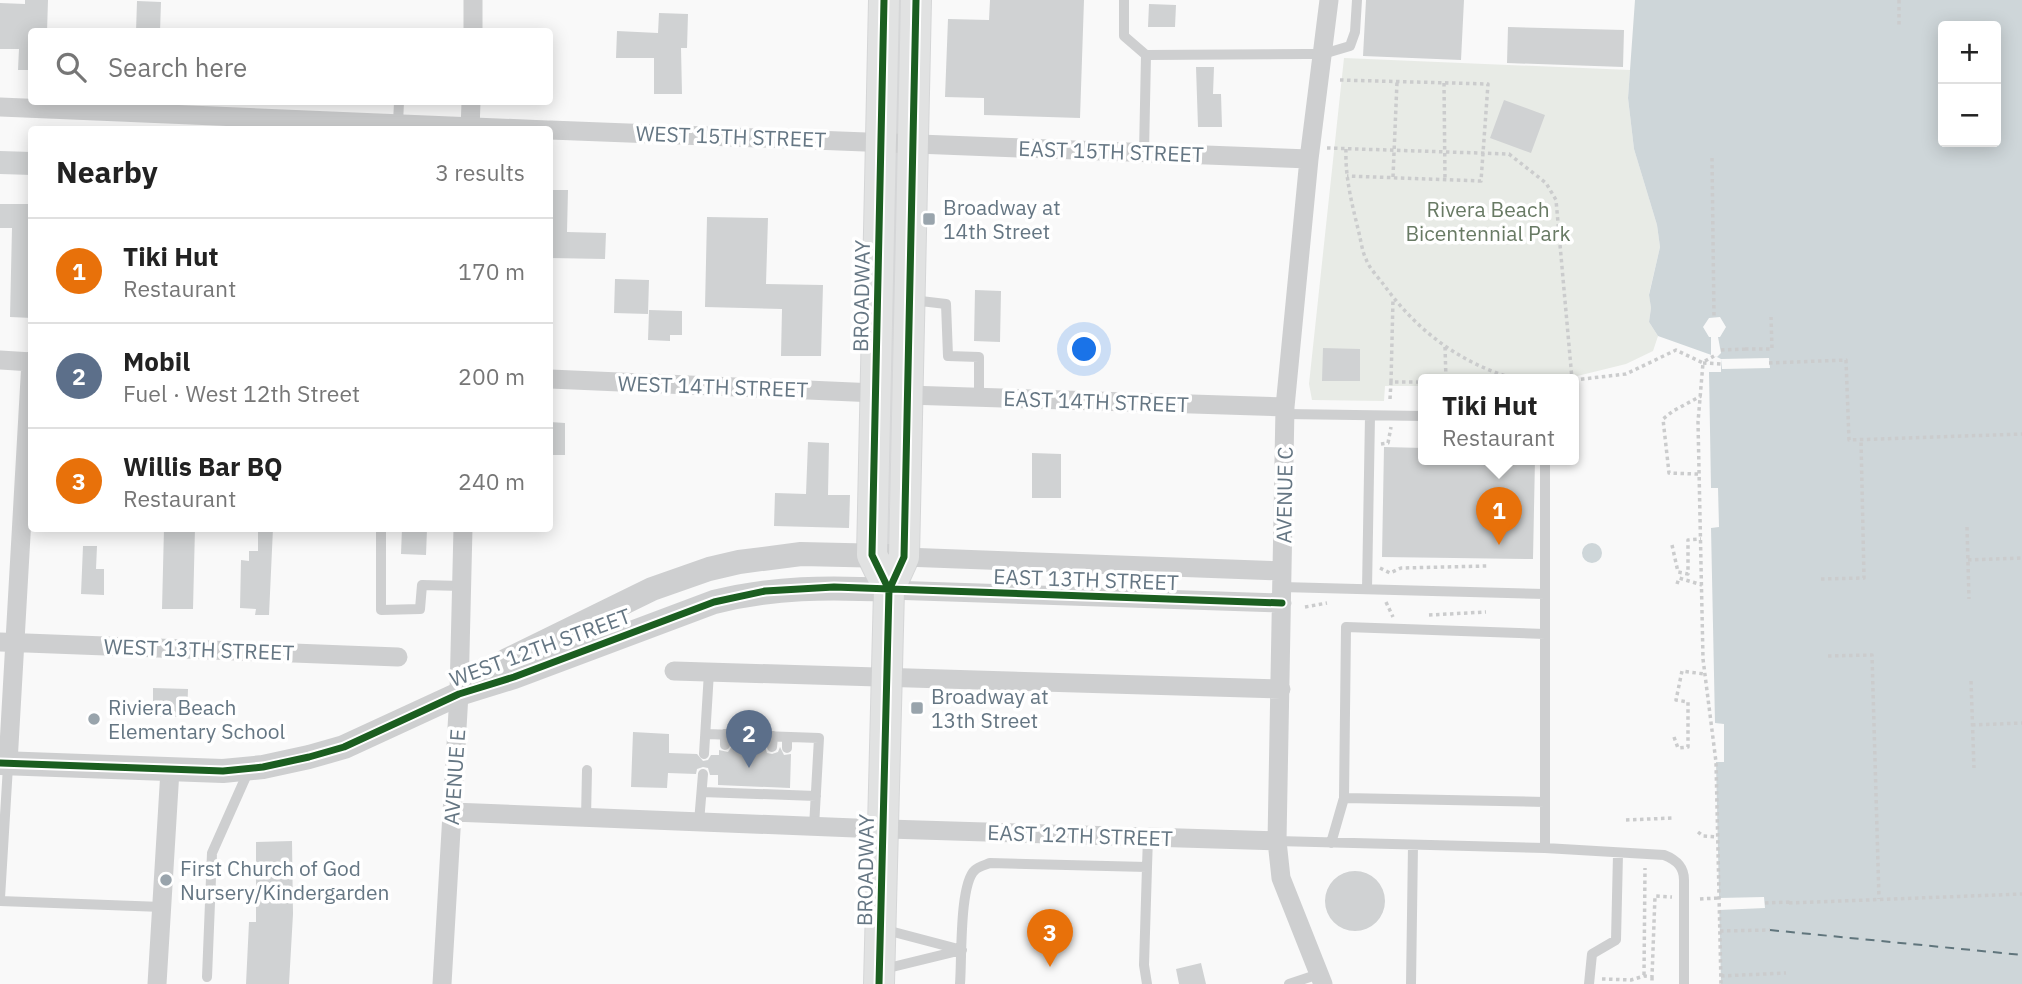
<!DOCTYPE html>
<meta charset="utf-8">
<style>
:root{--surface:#fff;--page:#f2f2f2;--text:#222;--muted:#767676;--line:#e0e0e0;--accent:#7c3aed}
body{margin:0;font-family:"IBM Plex Sans",sans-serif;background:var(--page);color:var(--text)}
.controls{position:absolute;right:21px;top:21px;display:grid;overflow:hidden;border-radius:7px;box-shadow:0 4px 18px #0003}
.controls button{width:63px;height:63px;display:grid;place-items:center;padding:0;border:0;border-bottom:2px solid var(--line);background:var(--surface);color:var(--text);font:35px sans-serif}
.you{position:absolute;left:1085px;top:350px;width:24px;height:24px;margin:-18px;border:5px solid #fff;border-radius:50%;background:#1a73e8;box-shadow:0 0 0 10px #1a73e833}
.badge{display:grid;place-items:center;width:46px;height:46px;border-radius:50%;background:var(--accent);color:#fff;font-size:23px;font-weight:700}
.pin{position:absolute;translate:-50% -58px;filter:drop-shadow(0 2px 4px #0008)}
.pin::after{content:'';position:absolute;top:37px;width:24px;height:21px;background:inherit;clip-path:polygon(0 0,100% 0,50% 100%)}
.popup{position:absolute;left:1418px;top:374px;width:161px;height:91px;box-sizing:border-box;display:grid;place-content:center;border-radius:7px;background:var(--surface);filter:drop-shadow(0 2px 5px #0005);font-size:23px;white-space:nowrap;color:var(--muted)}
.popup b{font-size:26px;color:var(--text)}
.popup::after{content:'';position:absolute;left:50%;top:100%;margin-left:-14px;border:14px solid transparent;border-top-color:var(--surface)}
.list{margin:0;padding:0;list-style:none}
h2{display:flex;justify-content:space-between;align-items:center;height:91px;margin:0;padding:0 28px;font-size:30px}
h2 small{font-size:23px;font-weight:400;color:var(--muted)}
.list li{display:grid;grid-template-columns:46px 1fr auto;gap:21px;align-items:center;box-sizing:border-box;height:105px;padding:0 28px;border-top:2px solid var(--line)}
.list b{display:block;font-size:26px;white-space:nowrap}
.list p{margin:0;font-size:23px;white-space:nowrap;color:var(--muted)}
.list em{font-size:23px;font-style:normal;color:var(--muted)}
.icon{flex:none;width:38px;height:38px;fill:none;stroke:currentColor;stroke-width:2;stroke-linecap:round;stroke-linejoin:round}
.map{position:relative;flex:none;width:2022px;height:984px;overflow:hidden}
.search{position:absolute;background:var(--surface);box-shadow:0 4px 18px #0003;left:28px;top:28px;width:525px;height:77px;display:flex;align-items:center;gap:18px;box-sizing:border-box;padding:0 24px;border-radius:7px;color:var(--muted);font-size:26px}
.panel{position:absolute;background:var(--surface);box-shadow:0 4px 18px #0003;left:28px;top:126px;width:525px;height:406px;border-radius:7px}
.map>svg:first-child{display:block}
.green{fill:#e8ebe6}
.water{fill:#ced6d9;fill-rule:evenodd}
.pier{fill:#f9f9f9}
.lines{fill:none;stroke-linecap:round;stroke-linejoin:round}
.ferry{stroke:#60757c;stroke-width:2;stroke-dasharray:9 7;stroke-linecap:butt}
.building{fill:#d0d2d3}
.primary-casing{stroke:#d5d6d7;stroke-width:32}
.path{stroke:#cbcccd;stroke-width:3.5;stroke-dasharray:3.5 3.5;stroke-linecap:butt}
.service{stroke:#cecfd0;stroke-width:10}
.minor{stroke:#cecfd0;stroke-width:19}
.tertiary{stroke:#cecfd0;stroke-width:24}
.primary{stroke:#e1e2e2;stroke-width:30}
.cycleway-casing{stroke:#fff;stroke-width:11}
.cycleway{stroke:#1b5e20;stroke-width:7}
.poi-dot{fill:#99a4ac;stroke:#fff;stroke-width:2.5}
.labels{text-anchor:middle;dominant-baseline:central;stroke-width:7;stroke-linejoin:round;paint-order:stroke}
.street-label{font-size:21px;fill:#657683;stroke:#fff}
.poi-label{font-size:21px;fill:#657683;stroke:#fff;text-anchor:start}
.park-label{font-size:21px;fill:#687a64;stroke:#fff}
</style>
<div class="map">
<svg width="2022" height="984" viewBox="0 0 2022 984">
<rect width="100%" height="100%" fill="#f9f9f9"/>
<path class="green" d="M 1344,58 L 1630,70 L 1628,98 L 1634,149 L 1657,225 L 1660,247 L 1649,294 L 1651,308 L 1649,322 L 1658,336 L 1653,351 L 1626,364 L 1565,379 L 1424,379 L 1424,386 L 1385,386 L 1384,401 L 1312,400 L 1309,384 Z"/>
<path class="water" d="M 1635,0 L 2022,0 L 2022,984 L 1721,984 L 1716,762 L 1724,762 L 1724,724 L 1715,723 L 1711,528 L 1719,527 L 1718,488 L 1711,488 L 1709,372 L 1721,372 L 1721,359 L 1717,357 L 1658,336 L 1649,322 L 1651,308 L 1649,295 L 1660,247 L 1657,225 L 1634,149 L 1628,98 ZM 1943,26 L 1996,26 L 1996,142 L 1943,142 Z
M1582 553a10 10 0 1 1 20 0a10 10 0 1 1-20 0Z"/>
<path class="pier" d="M 1720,317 L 1726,327 L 1720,337 L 1718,337 L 1721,353 L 1717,357 L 1711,355 L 1711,337 L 1709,337 L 1703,327 L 1709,318 Z
M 1769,358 L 1770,368 L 1722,369 L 1721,359 Z
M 1764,897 L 1765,908 L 1719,910 L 1719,898 Z"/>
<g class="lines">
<path class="ferry" d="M 1770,930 L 2022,955"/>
</g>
<path class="building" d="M 25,0 L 48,0 L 47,32 L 32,32 L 32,70 L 18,70 L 19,49 L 0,49 L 0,3 L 25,4 Z
M 990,0 L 1084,0 L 1080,118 L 984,115 L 984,98 L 945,97 L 948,19 L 989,20 Z
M 1366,0 L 1464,0 L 1461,60 L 1363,56 Z
M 137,1 L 161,2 L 160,32 L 136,32 Z
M 1149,4 L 1176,5 L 1175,27 L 1148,27 Z
M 659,13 L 688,14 L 687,48 L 681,48 L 682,94 L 654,94 L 654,58 L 616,58 L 617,31 L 658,33 Z
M 1508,27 L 1624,30 L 1623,67 L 1507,63 Z
M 1196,67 L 1214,67 L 1213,94 L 1221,94 L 1222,127 L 1198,127 Z
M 1504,100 L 1545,115 L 1531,153 L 1490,138 Z
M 0,151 L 32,152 L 32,175 L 0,174 Z
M 550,190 L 568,190 L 567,232 L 606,233 L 605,259 L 550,258 Z
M 0,204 L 32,204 L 32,318 L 10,317 L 12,228 L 0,228 Z
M 707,217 L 768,218 L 766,284 L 823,285 L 821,356 L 781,356 L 782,309 L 705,307 Z
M 615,279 L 649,280 L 648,314 L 614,313 Z
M 975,290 L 1001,291 L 1000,342 L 974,341 Z
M 649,310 L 682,311 L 682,335 L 670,335 L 670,341 L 648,340 Z
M 1323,348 L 1360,349 L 1360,381 L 1322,381 Z
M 550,422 L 565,423 L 565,455 L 550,455 Z
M 808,442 L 829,443 L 828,495 L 850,495 L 849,528 L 774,526 L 775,493 L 806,494 Z
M 1384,447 L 1424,448 L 1424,459 L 1535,459 L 1533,559 L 1382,557 Z
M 1032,453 L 1061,454 L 1061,498 L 1032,498 Z
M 164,528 L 195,528 L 193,609 L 162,609 Z
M 258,528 L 273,528 L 269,615 L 255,615 L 256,609 L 240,608 L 241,560 L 249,561 L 249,551 L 258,551 Z
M 402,528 L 427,529 L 426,555 L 401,554 Z
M 83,546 L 97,546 L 96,569 L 104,569 L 104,595 L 81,594 Z
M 153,688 L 188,689 L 187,717 L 153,717 Z
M 633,732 L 669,734 L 669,753 L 697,754 L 703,761 L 708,760 L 711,755 L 719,755 L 719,750 L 728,752 L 732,746 L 740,746 L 742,752 L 747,753 L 753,751 L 754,746 L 765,747 L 767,753 L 772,754 L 778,752 L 780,747 L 784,755 L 791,754 L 790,788 L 718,785 L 718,775 L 710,775 L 708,768 L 703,767 L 697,769 L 696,774 L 668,773 L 667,788 L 631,787 Z
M 292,841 L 293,914 L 289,984 L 246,984 L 249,922 L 256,922 L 256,842 Z
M1325 901a30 30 0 1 1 60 0a30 30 0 1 1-60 0Z
M 1201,963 L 1206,984 L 1179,984 L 1176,969 Z"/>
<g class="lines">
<g class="primary-casing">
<path id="primary" d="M 884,0 L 872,555 L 889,590
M 879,984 L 889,590 L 904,557 L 916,0"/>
</g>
<path class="path" d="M 1899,0 L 1899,25
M 1340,80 L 1488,84 L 1481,181 L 1347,176
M 1444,83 L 1445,180
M 1327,148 L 1509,154 L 1546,183 L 1556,200 L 1572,379
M 1346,149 C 1345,178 1352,204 1359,233 C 1361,241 1362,251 1366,259 C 1369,268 1378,277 1384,285 C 1417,331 1461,364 1516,379
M 1712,158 L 1714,318
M 1393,177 L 1397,82
M 1445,347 L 1446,379
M 1745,349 L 1772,349 L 1771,317
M 1721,350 L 1747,349
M 1705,361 L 1714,356
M 1703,363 L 1722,364
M 1769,363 L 1846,360 L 1849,440 L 2022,434
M 1574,380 L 1626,374 L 1676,350 L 1703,363 L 1698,422 L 1703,659 L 1716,762 L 1721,984
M 1391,382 L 1393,299
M 1390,399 L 1391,382 L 1424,382
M 1381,444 L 1388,443 L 1391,427
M 1698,474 L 1669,473 L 1663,419 L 1673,411 L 1701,396
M 1967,527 L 1969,599
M 1672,545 L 1678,572 L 1688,574 L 1688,540 L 1701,539
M 1968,560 L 2022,558
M 1380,568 L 1390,573 L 1401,568 L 1488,566
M 1821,579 L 1864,578 L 1861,440
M 1677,584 L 1679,578 L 1702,585
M 1386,602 L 1393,617
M 1305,607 L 1327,603
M 1429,615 L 1486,612
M 1828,656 L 1872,655 L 1879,899
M 1971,681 L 1974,768
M 1972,725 L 2022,723
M 1674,737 L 1678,748 L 1688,747 L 1688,702 L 1676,700 L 1682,671 L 1704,674
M 1626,820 L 1672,818
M 1698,832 L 1703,836 L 1717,837
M 1700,899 L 1718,898
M 1765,903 L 1790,902
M 1789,903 L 2022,894
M 1720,931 L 1770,930
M 1644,975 L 1645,868
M 1721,976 L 1786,973
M 1652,977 L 1652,984
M 1602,979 L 1631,980 L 1644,976 L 1652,977 L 1655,896 L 1672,897"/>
<path class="service" d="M 1124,0 L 1124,36 L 1146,55 L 1306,54 L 1323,54 L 1350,46 L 1355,32 L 1357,0
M 398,123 L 399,102
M 1144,153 L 1146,55
M 912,300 L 946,304 L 948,356 L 979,357 L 979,397
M 1285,414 L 1424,416
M 381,529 L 381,610 L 420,609 L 422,585 L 462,586
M 1282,587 L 1545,594
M 1367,589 L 1370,416
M 1545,634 L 1346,627 L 1344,798 L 1545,802
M 706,734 L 819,738 L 814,827
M 725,745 L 725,734
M 747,746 L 748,735
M 772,747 L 773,736
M 787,748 L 787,737
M 704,754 L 709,672
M 702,792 L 816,796
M 586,818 L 587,770
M 699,822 L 703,774
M 1277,841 L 1545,848 L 1545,459
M 1331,843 L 1344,798
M 1545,848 L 1664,855 C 1677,860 1684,867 1684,880 L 1684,984
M 1147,867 L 1148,837
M 0,898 L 8,766
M 0,901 L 162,907
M 884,969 L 962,950 L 886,930
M 207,977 L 212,853 L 248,772
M 960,984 C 962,961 959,884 975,870 C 978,867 985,865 990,863 L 1147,867 L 1144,965 L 1147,984
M 1289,984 L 1319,974
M 1411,984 L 1413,845
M 1589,984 L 1592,954 L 1616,940 L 1618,854"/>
<path class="minor" d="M 473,32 L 473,0
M 0,107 L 547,130
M 470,130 L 471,102
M 550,130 L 1309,159
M 0,360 L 32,362
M 550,379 L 876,393
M 907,395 L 1285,407
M 904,557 L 1282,571
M 889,590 L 1282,603
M 0,642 L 398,657
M 674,671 L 1281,689
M 8,763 L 31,361
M 452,812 L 855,828 L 1277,841
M 157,984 L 170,770
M 442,984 L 459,694 L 463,528
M 1323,984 L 1281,878 L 1277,841 L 1285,407 L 1309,159 L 1329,0"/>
<path class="tertiary" d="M 477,682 L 507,660 L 652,589 L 709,569 L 739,562 L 801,554 L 888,556
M 0,763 L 223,771 L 263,767 L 309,757 L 344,747 L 459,694 L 514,677 L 714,602 C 773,587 829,587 889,590"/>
<use href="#primary" class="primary"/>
<g class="cycleway-casing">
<path id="cycleway" d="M 884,0 L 872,555 L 889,590
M 0,763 L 223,771 L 263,767 L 309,757 L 344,747 L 459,694 L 514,677 L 714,602 L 765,591 L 834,587 L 1282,603
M 879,984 L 889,590 L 904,557 L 916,0"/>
</g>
<use href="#cycleway" class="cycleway"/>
</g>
<g class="poi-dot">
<rect x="922" y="212" width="14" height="14" rx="3.5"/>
<rect x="910" y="701" width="14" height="14" rx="3.5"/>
<circle cx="94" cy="719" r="7"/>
<circle cx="166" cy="880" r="7"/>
</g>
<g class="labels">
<g class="street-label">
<text transform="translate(731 136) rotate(2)">WEST 15TH STREET</text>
<text transform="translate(1111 151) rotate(2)">EAST 15TH STREET</text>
<text transform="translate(861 296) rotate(-89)">BROADWAY</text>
<text transform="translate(713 386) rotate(2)">WEST 14TH STREET</text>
<text transform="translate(1096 401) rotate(2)">EAST 14TH STREET</text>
<text transform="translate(1284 495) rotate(-89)">AVENUE C</text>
<text transform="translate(1086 579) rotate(2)">EAST 13TH STREET</text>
<text transform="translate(540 647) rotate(-20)">WEST 12TH STREET</text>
<text transform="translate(199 649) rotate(2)">WEST 13TH STREET</text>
<text transform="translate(454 777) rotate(-86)">AVENUE E</text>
<text transform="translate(1080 835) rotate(2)">EAST 12TH STREET</text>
<text transform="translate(865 870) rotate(-89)">BROADWAY</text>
</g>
<g class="poi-label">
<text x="943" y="207">Broadway at<tspan x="943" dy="24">14th Street</tspan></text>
<text x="931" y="696">Broadway at<tspan x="931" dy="24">13th Street</tspan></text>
<text x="108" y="707">Riviera Beach<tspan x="108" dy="24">Elementary School</tspan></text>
<text x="180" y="868">First Church of God<tspan x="180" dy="24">Nursery/Kindergarden</tspan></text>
</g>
<g class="park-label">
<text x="1488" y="209">Rivera Beach<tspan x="1488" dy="24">Bicentennial Park</tspan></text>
</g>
</g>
</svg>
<div class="controls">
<button>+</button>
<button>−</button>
</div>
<div class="you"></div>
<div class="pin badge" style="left:1499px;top:545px;background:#e8710a">1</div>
<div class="popup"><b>Tiki Hut</b>Restaurant</div>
<div class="pin badge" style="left:749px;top:768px;background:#5c6f8a">2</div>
<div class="pin badge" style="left:1050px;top:967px;background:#e8710a">3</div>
<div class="search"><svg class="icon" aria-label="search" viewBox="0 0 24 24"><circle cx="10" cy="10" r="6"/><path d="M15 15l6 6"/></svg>Search here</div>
<section class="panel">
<h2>Nearby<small>3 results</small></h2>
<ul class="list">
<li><span class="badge" style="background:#e8710a">1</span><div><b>Tiki Hut</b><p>Restaurant</p></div><em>170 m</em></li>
<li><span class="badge" style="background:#5c6f8a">2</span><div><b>Mobil</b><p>Fuel · West 12th Street</p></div><em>200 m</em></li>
<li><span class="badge" style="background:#e8710a">3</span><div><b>Willis Bar BQ</b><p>Restaurant</p></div><em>240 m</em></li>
</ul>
</section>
</div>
